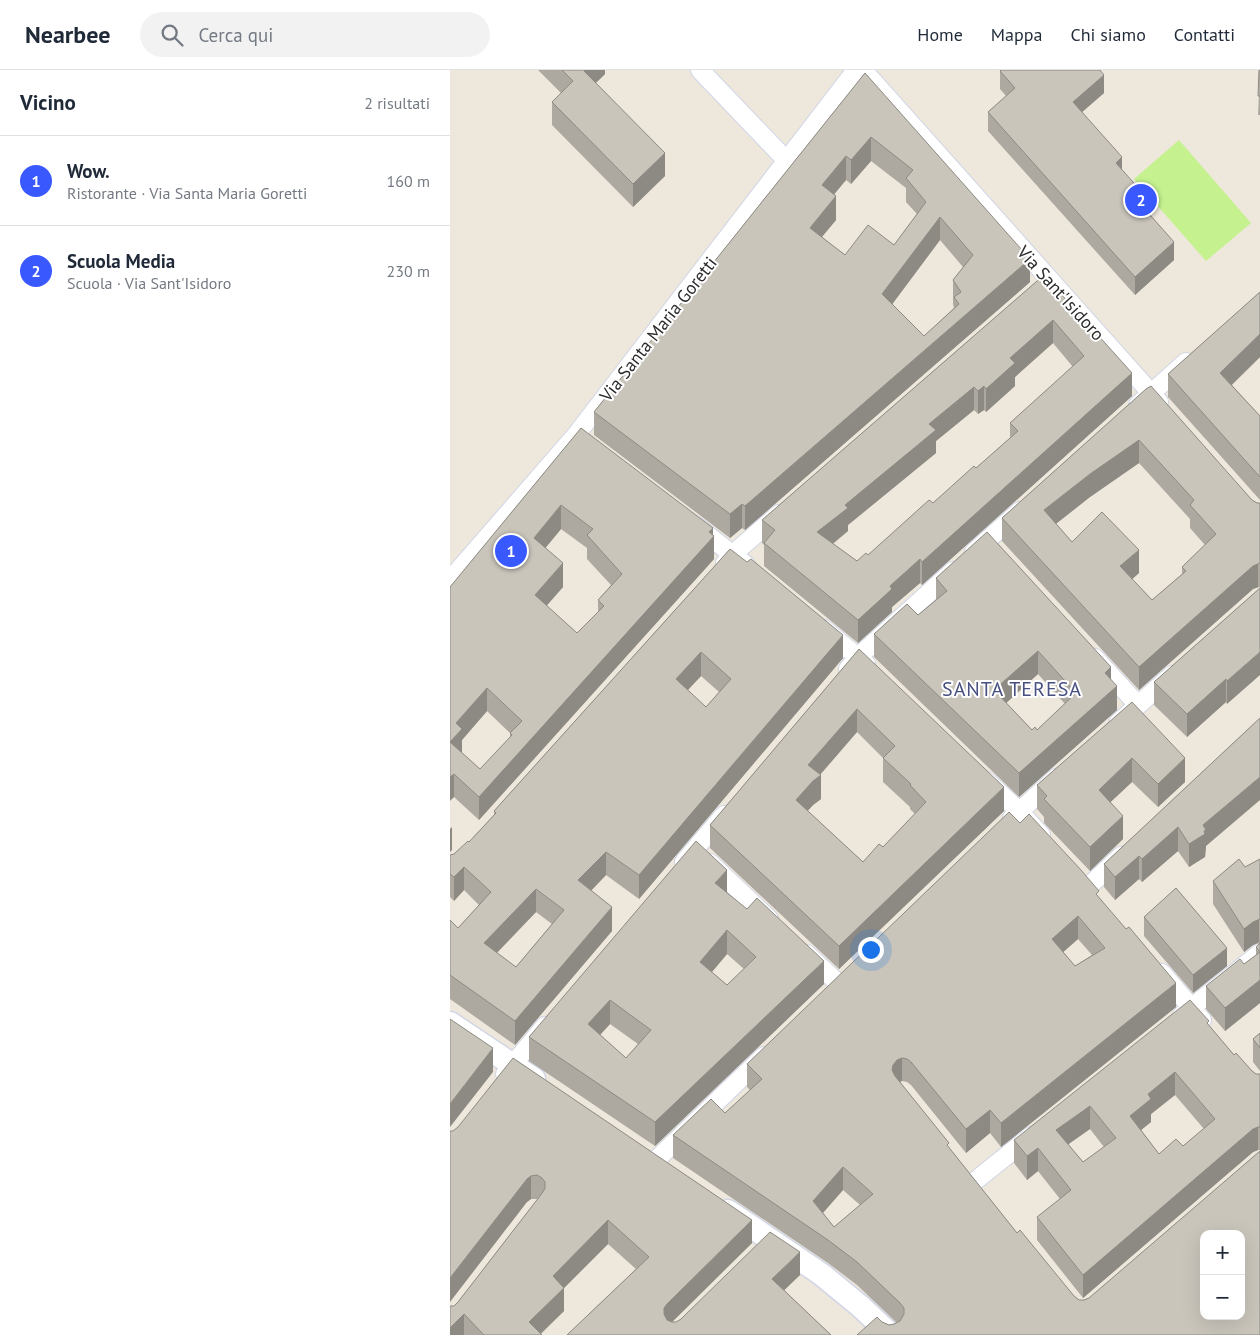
<!DOCTYPE html>
<html lang="it">
<meta charset="utf-8">
<style>
:root{--surface:#fff;--page:#f2f2f3;--text:#1f2937;--muted:#747a83;--line:#e0e1e3;--accent:#3959ff}
body{margin:0;font-family:"PT Sans",sans-serif;background:var(--page);color:var(--text)}
.controls{position:absolute;right:15px;bottom:15px;display:grid;overflow:hidden;border-radius:10px;box-shadow:0 5px 20px #0002}
.controls button{width:45px;height:45px;display:grid;place-items:center;padding:0;border:0;border-bottom:1px solid var(--line);background:var(--surface);color:var(--text);font:25px sans-serif}
.you{position:absolute;left:420px;top:879px;width:18px;height:18px;margin:-12px;border:4px solid #fff;border-radius:50%;background:#1a73e8;box-shadow:0 0 0 8px #1a73e833}
.badge{display:grid;place-items:center;width:32px;height:32px;border-radius:50%;background:var(--accent);color:#fff;font-size:16px;font-weight:700}
.pin{position:absolute;translate:-50% -50%;border:2px solid #fff;box-shadow:0 1px 5px #0006}
.list{margin:0;padding:0;list-style:none}
h2{display:flex;justify-content:space-between;align-items:center;height:65px;margin:0;padding:0 20px;font-size:21px}
h2 small{font-size:16px;font-weight:400;color:var(--muted)}
.list li{display:grid;grid-template-columns:32px 1fr auto;gap:15px;align-items:center;box-sizing:border-box;height:90px;padding:0 20px;border-top:1px solid var(--line)}
.list b{display:block;font-size:19px;white-space:nowrap}
.list p{margin:0;font-size:16px;white-space:nowrap;color:var(--muted)}
.list em{font-size:16px;font-style:normal;color:var(--muted)}
.icon{flex:none;width:28px;height:28px;fill:none;stroke:currentColor;stroke-width:2;stroke-linecap:round;stroke-linejoin:round}
.map{position:relative;flex:none;width:810px;height:1265px;overflow:hidden}
header{display:flex;align-items:center;gap:30px;box-sizing:border-box;height:70px;padding:0 25px;background:var(--surface);border-bottom:1px solid var(--line)}
header strong{font-size:24px}
nav{display:flex;gap:28px;margin-inline-start:auto;font-size:18px}
.search{width:350px;height:45px;background:var(--page);display:flex;align-items:center;gap:12px;box-sizing:border-box;padding:0 18px;border-radius:28px;color:var(--muted);font-size:19px}
main{display:flex}
aside{flex:1;background:var(--surface)}
.map>svg:first-child{display:block}
.pitch{fill:#c5f28f}
.lines{fill:none;stroke-linecap:round;stroke-linejoin:round}
.minor-casing{stroke:#d1d5e5;stroke-width:20}
.tertiary-casing{stroke:#d1d5e5;stroke-width:25}
.minor{stroke:#fff;stroke-width:18}
.tertiary{stroke:#fff;stroke-width:22}
.wall{fill:#ada9a1;fill-rule:evenodd}
.shaded-wall{fill:#8d8a83}
.building{fill:#c9c5bb;stroke:#8d8a83;fill-rule:evenodd}
.labels{text-anchor:middle;dominant-baseline:central;stroke-width:4;stroke-linejoin:round;paint-order:stroke}
.street-label{font-size:18px;fill:#2b2b2b;stroke:#fff}
.quarter-label{font-size:20px;letter-spacing:1px;fill:#475081;stroke:#fff}
</style>
<header>
<strong>Nearbee</strong>
<div class="search"><svg class="icon" aria-label="search" viewBox="0 0 24 24"><circle cx="10" cy="10" r="6"/><path d="M15 15l6 6"/></svg>Cerca qui</div>
<nav><a>Home</a><a>Mappa</a><a>Chi siamo</a><a>Contatti</a></nav>
</header>
<main>
<aside>
<h2>Vicino<small>2 risultati</small></h2>
<ul class="list">
<li><span class="badge">1</span><div><b>Wow.</b><p>Ristorante · Via Santa Maria Goretti</p></div><em>160 m</em></li>
<li><span class="badge">2</span><div><b>Scuola Media</b><p>Scuola · Via Sant'Isidoro</p></div><em>230 m</em></li>
</ul>
</aside>
<div class="map">
<svg width="810" height="1265" viewBox="0 0 810 1265">
<rect width="100%" height="100%" fill="#eee7dc"/>
<path class="pitch" d="M 729,70 L 801,153 L 756,191 L 684,109 Z"/>
<g class="lines">
<g class="minor-casing">
<path id="minor" d="M 250,0 L 337,91
M 413,0 L 709,332
M 688,335 L 736,292
M 246,456 L 296,495
M 524,482 L 570,441
M 275,493 L 283,484 L 329,444
M 0,510 L 126,365 L 406,0
M 374,559 L 416,594
M 645,588 L 688,635
M 398,599 L 408,587 L 503,501
M 668,653 L 722,605
M 537,711 L 569,741 L 591,765
M 562,748 L 606,708
M 234,792 L 274,745
M 260,793 L 319,849
M 639,816 L 671,786
M 357,884 L 389,914
M 712,903 L 752,950
M 732,945 L 810,883
M 55,1004 L 95,956
M 204,1092 L 314,986
M 525,1111 L 581,1066"/>
</g>
<g class="tertiary-casing">
<path id="tertiary" d="M 0,953 L 84,1009
M 278,1141 L 371,1204 L 410,1236 L 441,1265"/>
</g>
<use href="#minor" class="minor"/>
<use href="#tertiary" class="tertiary"/>
</g>
<path class="wall" d="M 88,0 L 155,0 L 155,4 L 146,13 L 215,106 L 183,137 L 102,55 L 102,32 L 111,23 Z
M 810,0 L 810,45 L 808,45 Z
M 550,1 L 654,23 L 632,42 L 672,101 L 700,145 L 724,190 L 685,225 L 538,61 L 538,42 L 556,26 L 550,19 Z
M 415,3 L 580,212 L 295,460 L 292,458 L 280,468 L 144,365 L 144,342 ZM 421,91 L 456,118 L 456,132 L 467,144 L 444,175 L 395,185 L 372,167 L 386,150 L 384,124 L 396,110 L 401,114 ZM 490,170 L 513,197 L 503,210 L 503,234 L 504,238 L 474,266 L 442,234 Z
M 594,205 L 682,326 L 472,515 L 470,513 L 442,537 L 442,542 L 408,573 L 314,496 L 314,475 L 312,473 L 312,450 ZM 603,273 L 623,297 L 560,353 L 560,368 L 526,398 L 418,485 L 407,491 L 383,474 L 398,461 L 398,455 L 486,383 L 486,371 L 524,340 L 528,344 L 534,340 L 536,342 L 565,316 L 565,307 Z
M 810,222 L 810,287 L 782,315 L 810,346 L 810,430 L 718,327 L 718,304 Z
M 696,319 L 802,430 L 807,433 L 810,433 L 810,517 L 803,519 L 689,620 L 552,471 L 552,448 ZM 689,393 L 740,449 L 740,458 L 755,475 L 732,497 L 732,504 L 702,530 L 682,509 L 689,503 L 622,472 L 606,454 L 640,427 Z
M 131,358 L 263,465 L 264,489 L 29,750 L 4,727 L 0,517 ZM 111,459 L 137,478 L 137,489 L 161,515 L 148,530 L 148,542 L 127,563 L 96,536 L 113,517 L 95,478 ZM 37,641 L 60,663 L 60,668 L 30,699 L 12,683 L 12,670 Z
M 280,479 L 393,588 L 189,829 L 156,805 L 141,821 L 162,861 L 65,975 L 0,929 L 0,850 L 8,858 L 29,835 L 14,820 L 4,831 L 0,827 L 0,785 L 4,784 L 19,772 L 44,745 L 44,741 ZM 251,606 L 269,622 L 256,637 L 237,620 ZM 86,842 L 102,854 L 66,897 L 47,883 Z
M 486,508 L 661,609 L 667,640 L 569,727 L 424,587 L 424,564 L 468,545 L 486,530 ZM 588,604 L 615,634 L 587,660 L 582,660 L 556,633 Z
M 810,518 L 777,634 L 776,632 L 737,667 L 704,635 L 704,612 Z
M 409,579 L 554,741 L 389,899 L 260,778 L 260,755 ZM 407,662 L 433,688 L 433,712 L 460,737 L 460,739 L 465,744 L 433,777 L 413,792 L 357,741 L 363,735 L 371,729 L 370,705 Z
M 682,632 L 735,712 L 708,737 L 682,712 L 660,732 L 673,769 L 640,801 L 594,753 L 594,747 L 587,739 L 587,715 Z
M 810,648 L 756,776 L 755,787 L 739,797 L 728,781 L 692,812 L 689,809 L 665,830 L 654,817 L 654,794 Z
M 810,789 L 810,873 L 803,875 L 794,882 L 763,834 L 763,811 L 795,797 Z
M 277,823 L 374,914 L 205,1076 L 79,991 L 79,967 ZM 277,884 L 294,899 L 277,915 L 262,902 ZM 160,954 L 188,974 L 176,988 L 150,965 Z
M 649,828 L 726,937 L 551,1077 L 540,1063 L 516,1083 L 461,1015 L 457,1012 L 452,1011 L 450,1012 L 499,1078 L 567,1163 L 624,1226 L 629,1230 L 634,1230 L 639,1228 L 810,1265 L 407,1265 L 432,1252 L 439,1255 L 444,1254 L 447,1253 L 407,1215 L 378,1193 L 223,1088 L 223,1065 L 275,1043 L 300,1020 L 297,1017 L 297,994 ZM 628,869 L 642,885 L 625,896 L 613,882 ZM 393,1120 L 410,1135 L 384,1157 L 373,1143 Z
M 694,847 L 777,896 L 743,923 L 694,866 Z
M 810,873 L 810,933 L 775,961 L 756,939 L 756,916 L 794,894 L 806,885 L 806,877 Z
M 759,956 L 784,985 L 802,1001 L 806,1004 L 810,1004 L 810,1080 L 808,1080 L 803,1082 L 633,1228 L 587,1170 L 587,1147 L 610,1129 L 588,1101 L 577,1110 L 564,1093 L 564,1070 ZM 725,1025 L 754,1059 L 733,1076 L 709,1084 L 691,1060 L 701,1052 L 701,1044 ZM 640,1059 L 654,1077 L 633,1092 L 618,1074 Z
M 810,963 L 810,1001 L 803,992 L 803,969 Z
M 0,1061 L 302,1173 L 222,1252 L 226,1252 L 350,1205 L 334,1220 L 381,1265 L 117,1265 L 186,1199 L 158,1174 L 114,1218 L 114,1241 L 91,1264 L 92,1265 L 0,1265 L 4,1236 L 8,1232 L 88,1129 L 81,1129 L 77,1132 Z"/>
<path class="shaded-wall" d="M 135,0 L 155,0 L 155,4 L 134,24 L 134,1 Z
M 654,5 L 654,23 L 623,50 L 623,32 Z
M 421,67 L 421,91 L 401,114 L 401,90 Z
M 215,83 L 215,106 L 183,137 L 183,114 Z
M 396,86 L 396,110 L 372,139 L 372,115 Z
M 672,87 L 672,106 L 666,93 Z
M 386,126 L 386,150 L 360,181 L 360,158 Z
M 700,131 L 700,150 L 693,137 Z
M 490,147 L 490,170 L 432,248 L 432,224 Z
M 724,172 L 724,190 L 685,225 L 685,207 Z
M 580,189 L 580,212 L 295,460 L 295,436 Z
M 603,250 L 603,273 L 565,307 L 565,316 L 536,342 L 536,319 L 560,288 Z
M 810,264 L 810,287 L 770,326 L 770,303 Z
M 682,303 L 682,326 L 472,515 L 472,492 Z
M 534,316 L 534,340 L 528,344 L 528,321 Z
M 524,317 L 524,340 L 486,371 L 486,383 L 398,455 L 398,461 L 367,486 L 367,462 L 479,354 Z
M 689,370 L 689,393 L 640,427 L 594,463 L 594,440 L 640,404 Z
M 292,434 L 292,458 L 280,468 L 280,444 Z
M 111,435 L 111,459 L 84,492 L 84,468 Z
M 263,458 L 263,467 L 264,466 L 264,489 L 29,750 L 29,727 L 259,462 Z
M 689,480 L 689,503 L 670,520 L 670,496 Z
M 470,489 L 470,513 L 442,537 L 442,542 L 408,573 L 408,550 L 440,516 Z
M 113,493 L 113,517 L 85,549 L 85,525 Z
M 808,493 L 808,517 L 803,519 L 689,620 L 689,597 L 803,496 Z
M 393,565 L 393,588 L 189,829 L 189,805 Z
M 588,581 L 588,604 L 544,644 L 544,620 Z
M 251,582 L 251,606 L 226,633 L 226,609 Z
M 810,582 L 810,605 L 777,634 L 777,611 Z
M 661,597 L 661,621 L 655,603 Z
M 776,609 L 776,632 L 737,667 L 737,644 Z
M 667,616 L 667,640 L 569,727 L 569,703 Z
M 37,618 L 37,641 L 12,670 L 12,682 L 0,696 L 0,672 L 6,653 Z
M 407,639 L 407,662 L 368,707 L 371,705 L 371,729 L 363,735 L 346,754 L 346,730 L 358,695 Z
M 682,688 L 682,712 L 649,743 L 649,720 Z
M 735,688 L 735,712 L 708,737 L 708,714 Z
M 4,704 L 4,727 L 0,731 L 0,707 Z
M 810,707 L 810,730 L 756,776 L 755,787 L 739,797 L 739,774 L 753,755 Z
M 554,717 L 554,741 L 389,899 L 389,876 Z
M 673,746 L 673,769 L 640,801 L 640,777 Z
M 2,757 L 2,780 L 0,782 L 0,759 Z
M 728,757 L 728,781 L 692,812 L 692,789 Z
M 156,782 L 156,805 L 128,834 L 128,810 Z
M 689,786 L 689,809 L 665,830 L 665,807 Z
M 14,797 L 14,820 L 4,831 L 4,807 Z
M 277,800 L 277,823 L 265,813 Z
M 86,819 L 86,842 L 34,896 L 34,873 Z
M 162,837 L 162,861 L 65,975 L 65,951 Z
M 628,846 L 628,869 L 602,892 L 602,869 Z
M 809,849 L 809,872 L 803,875 L 794,882 L 794,859 L 803,852 Z
M 277,860 L 277,884 L 250,916 L 250,892 Z
M 777,878 L 777,896 L 743,923 L 743,905 Z
M 374,891 L 374,914 L 205,1076 L 205,1052 Z
M 810,910 L 810,933 L 775,961 L 775,938 Z
M 726,913 L 726,937 L 551,1077 L 551,1053 Z
M 160,930 L 160,954 L 138,978 L 138,954 Z
M 43,978 L 43,1002 L 0,1057 L 0,1034 Z
M 452,988 L 452,1011 L 447,1013 L 442,1000 L 443,995 L 447,990 Z
M 725,1002 L 725,1025 L 701,1044 L 701,1052 L 680,1069 L 680,1046 L 698,1024 Z
M 640,1036 L 640,1059 L 606,1083 L 606,1060 Z
M 540,1040 L 540,1063 L 516,1083 L 516,1059 Z
M 808,1057 L 808,1080 L 803,1082 L 633,1228 L 633,1205 L 803,1059 Z
M 588,1078 L 588,1101 L 577,1110 L 577,1086 Z
M 393,1097 L 393,1120 L 363,1154 L 363,1131 Z
M 81,1106 L 81,1129 L 77,1132 L 0,1232 L 0,1208 L 77,1109 Z
M 158,1150 L 158,1174 L 108,1224 L 114,1218 L 114,1241 L 89,1265 L 79,1252 L 103,1206 Z
M 302,1150 L 302,1173 L 217,1257 L 214,1262 L 214,1238 L 217,1234 Z
M 350,1182 L 350,1205 L 322,1232 L 322,1209 Z
M 14,1244 L 14,1265 L 0,1265 L 0,1258 Z"/>
<path class="building" d="M 112,0 L 135,0 L 134,1 L 215,83 L 183,114 L 102,32 L 123,11 Z
M 551,0 L 650,0 L 654,5 L 623,32 L 672,87 L 666,93 L 700,131 L 693,137 L 724,172 L 685,207 L 538,42 L 565,18 L 550,1 Z
M 809,0 L 810,0 L 810,26 L 808,26 Z
M 415,3 L 580,189 L 295,436 L 292,434 L 280,444 L 144,342 ZM 421,67 L 463,100 L 456,108 L 476,132 L 444,175 L 418,155 L 395,185 L 360,158 L 386,126 L 372,115 L 396,86 L 401,90 ZM 490,147 L 523,185 L 503,210 L 511,222 L 504,227 L 509,234 L 474,266 L 432,224 Z
M 594,205 L 682,303 L 472,492 L 470,489 L 440,516 L 442,519 L 408,550 L 314,473 L 325,460 L 312,450 ZM 603,250 L 634,286 L 560,353 L 568,361 L 526,398 L 524,396 L 483,433 L 479,430 L 418,485 L 416,483 L 407,491 L 367,462 L 398,438 L 395,435 L 486,360 L 479,354 L 524,317 L 528,321 L 534,316 L 536,319 L 565,293 L 560,288 Z
M 810,222 L 810,264 L 770,303 L 810,346 L 810,407 L 718,304 Z
M 701,316 L 802,430 L 807,433 L 810,433 L 810,493 L 803,496 L 689,597 L 552,448 L 696,319 ZM 689,370 L 744,430 L 740,435 L 766,464 L 732,497 L 736,501 L 702,530 L 670,496 L 689,480 L 652,442 L 622,472 L 594,440 L 640,404 Z
M 131,358 L 263,458 L 259,462 L 264,466 L 29,727 L 4,704 L 0,707 L 0,517 ZM 111,435 L 143,459 L 137,465 L 172,504 L 148,530 L 154,536 L 127,563 L 85,525 L 113,493 L 84,468 ZM 37,618 L 72,651 L 60,663 L 62,665 L 30,699 L 0,672 L 12,659 L 6,653 Z
M 537,462 L 661,597 L 655,603 L 667,616 L 569,703 L 424,564 L 457,534 L 468,545 L 497,521 L 486,508 ZM 588,581 L 626,623 L 587,660 L 585,657 L 582,660 L 544,620 Z
M 280,479 L 297,492 L 301,489 L 393,565 L 189,805 L 156,782 L 128,810 L 162,837 L 65,951 L 0,905 L 0,850 L 8,858 L 41,822 L 14,797 L 4,807 L 0,804 L 0,785 L 4,784 L 18,771 L 19,772 L 46,743 L 44,741 ZM 251,582 L 281,609 L 256,637 L 226,609 ZM 86,819 L 114,840 L 66,897 L 34,873 Z
M 810,518 L 810,582 L 777,611 L 776,609 L 737,644 L 704,612 Z
M 409,579 L 554,717 L 389,876 L 260,755 ZM 407,639 L 445,676 L 433,688 L 461,714 L 460,715 L 476,732 L 433,777 L 429,774 L 413,792 L 346,730 L 363,711 L 371,705 L 358,695 Z
M 682,632 L 735,688 L 708,714 L 682,688 L 649,720 L 673,746 L 640,777 L 594,729 L 597,726 L 587,715 Z
M 810,648 L 810,707 L 753,755 L 756,760 L 754,761 L 755,764 L 739,774 L 728,757 L 692,789 L 689,786 L 665,807 L 654,794 Z
M 559,742 L 570,753 L 579,744 L 631,800 L 649,821 L 646,824 L 676,859 L 679,857 L 726,913 L 551,1053 L 540,1040 L 516,1059 L 461,992 L 457,989 L 452,988 L 447,990 L 443,995 L 442,1000 L 445,1006 L 499,1073 L 497,1075 L 567,1163 L 570,1160 L 624,1226 L 629,1230 L 634,1230 L 639,1228 L 810,1081 L 810,1265 L 407,1265 L 427,1247 L 432,1252 L 439,1255 L 444,1254 L 450,1251 L 454,1244 L 454,1238 L 450,1233 L 407,1192 L 378,1170 L 223,1065 L 261,1029 L 275,1043 L 312,1009 L 297,994 ZM 628,846 L 655,878 L 625,896 L 602,869 ZM 393,1097 L 423,1124 L 384,1157 L 363,1131 ZM 754,1164 L 791,1164 L 791,1246 L 754,1246 Z
M 246,771 L 277,800 L 265,813 L 297,839 L 307,828 L 374,891 L 205,1052 L 79,967 ZM 277,860 L 306,887 L 277,915 L 250,892 ZM 160,930 L 201,960 L 176,988 L 138,954 Z
M 789,789 L 795,797 L 810,789 L 810,849 L 803,852 L 794,859 L 763,811 Z
M 726,818 L 777,878 L 743,905 L 694,847 Z
M 810,873 L 810,910 L 775,938 L 756,916 L 790,889 L 794,894 L 810,882 L 806,877 Z
M 740,930 L 759,951 L 757,953 L 784,985 L 786,983 L 802,1001 L 806,1004 L 810,1004 L 810,1057 L 808,1057 L 803,1059 L 633,1205 L 587,1147 L 621,1120 L 588,1078 L 577,1086 L 564,1070 ZM 725,1002 L 765,1049 L 733,1076 L 726,1069 L 709,1084 L 680,1046 L 701,1029 L 698,1024 ZM 640,1036 L 666,1068 L 633,1092 L 606,1060 Z
M 0,949 L 43,978 L 0,1034 Z
M 810,963 L 810,978 L 803,969 Z
M 63,988 L 302,1150 L 217,1234 L 214,1238 L 214,1244 L 217,1250 L 222,1252 L 226,1252 L 231,1249 L 320,1162 L 350,1182 L 322,1209 L 381,1265 L 117,1265 L 199,1187 L 158,1150 L 103,1206 L 114,1218 L 79,1252 L 92,1265 L 34,1265 L 14,1244 L 0,1258 L 0,1236 L 4,1236 L 8,1232 L 93,1122 L 95,1118 L 95,1112 L 92,1108 L 87,1105 L 81,1106 L 77,1109 L 0,1208 L 0,1061 L 3,1061 L 8,1057 Z"/>
<g class="labels">
<g class="street-label">
<text transform="translate(611 223) rotate(48)">Via Sant'Isidoro</text>
<text transform="translate(208 259) rotate(-52)">Via Santa Maria Goretti</text>
</g>
<g class="quarter-label">
<text x="562" y="619">SANTA TERESA</text>
</g>
</g>
</svg>
<div class="controls">
<button>+</button>
<button>−</button>
</div>
<div class="you"></div>
<div class="pin badge" style="left:61px;top:481px">1</div>
<div class="pin badge" style="left:691px;top:130px">2</div>
</div>
</main>
